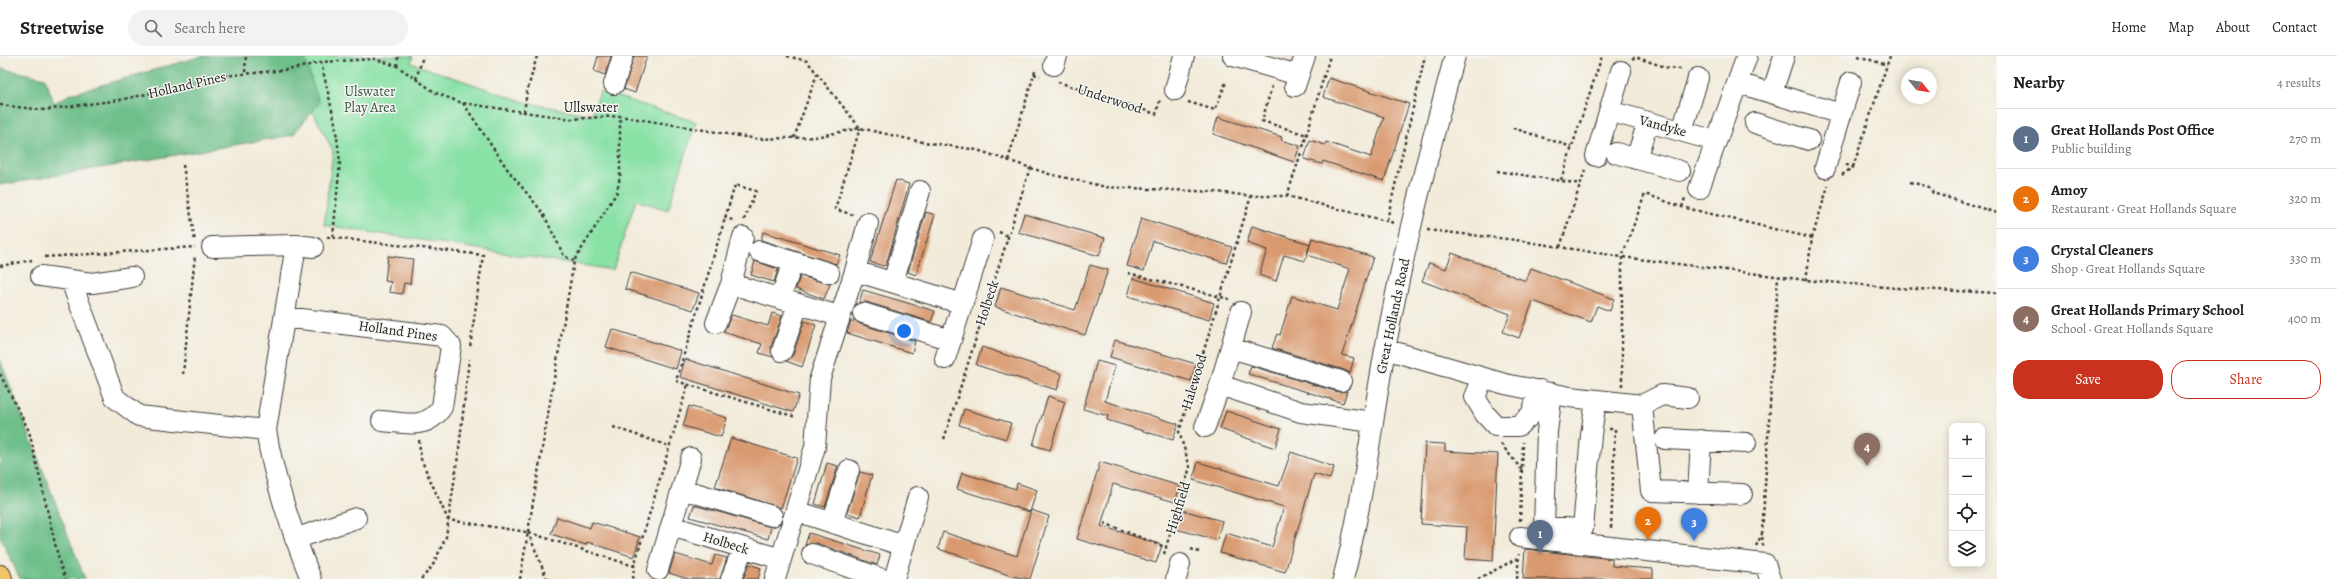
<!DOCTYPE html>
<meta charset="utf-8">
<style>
:root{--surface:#fff;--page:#f2f2f2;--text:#202124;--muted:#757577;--line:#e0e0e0;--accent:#c8321e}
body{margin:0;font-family:Alegreya,serif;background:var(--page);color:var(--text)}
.controls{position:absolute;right:12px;bottom:12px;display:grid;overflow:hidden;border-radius:8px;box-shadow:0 2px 10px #0003}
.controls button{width:36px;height:36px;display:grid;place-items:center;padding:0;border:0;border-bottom:1px solid var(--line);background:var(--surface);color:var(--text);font:20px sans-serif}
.compass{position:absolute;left:1901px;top:12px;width:36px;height:36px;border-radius:50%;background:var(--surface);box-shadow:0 2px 10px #0003;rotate:120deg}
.you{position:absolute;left:904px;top:275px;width:14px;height:14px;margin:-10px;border:3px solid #fff;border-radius:50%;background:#1a73e8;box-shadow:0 0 0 6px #1a73e833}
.badge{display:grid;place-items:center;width:26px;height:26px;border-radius:50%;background:var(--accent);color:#fff;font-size:13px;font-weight:700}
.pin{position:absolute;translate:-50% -33px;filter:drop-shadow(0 1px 2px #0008)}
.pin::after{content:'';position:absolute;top:21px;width:14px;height:12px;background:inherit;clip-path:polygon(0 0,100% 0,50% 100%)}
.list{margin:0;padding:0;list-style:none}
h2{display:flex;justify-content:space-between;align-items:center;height:52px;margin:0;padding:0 16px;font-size:17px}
h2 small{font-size:13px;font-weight:400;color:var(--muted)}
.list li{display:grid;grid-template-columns:26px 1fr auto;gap:12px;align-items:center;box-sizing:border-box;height:60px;padding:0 16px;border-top:1px solid var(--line)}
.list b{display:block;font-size:15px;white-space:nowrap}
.list p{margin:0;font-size:13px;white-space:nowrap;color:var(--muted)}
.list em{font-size:13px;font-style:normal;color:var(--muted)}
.actions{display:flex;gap:8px;padding:12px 16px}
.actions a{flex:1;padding:9px 0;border:1px solid var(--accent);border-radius:16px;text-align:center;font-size:14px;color:var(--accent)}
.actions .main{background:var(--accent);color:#fff}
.icon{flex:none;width:22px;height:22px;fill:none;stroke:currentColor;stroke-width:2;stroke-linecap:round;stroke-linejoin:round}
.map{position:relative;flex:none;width:1997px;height:523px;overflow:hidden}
header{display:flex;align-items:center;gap:24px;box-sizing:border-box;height:56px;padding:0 20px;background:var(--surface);border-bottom:1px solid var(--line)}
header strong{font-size:19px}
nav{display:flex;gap:22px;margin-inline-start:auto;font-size:14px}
.search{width:280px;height:36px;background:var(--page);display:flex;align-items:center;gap:10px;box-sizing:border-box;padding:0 14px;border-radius:22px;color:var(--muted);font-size:15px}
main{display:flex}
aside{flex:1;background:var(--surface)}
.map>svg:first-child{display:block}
.green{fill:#88e1a5;stroke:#527e60}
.forest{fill:#6ebf8a;stroke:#456e53}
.building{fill:#d99a6f}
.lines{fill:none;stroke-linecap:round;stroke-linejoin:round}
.minor-casing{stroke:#3c3b38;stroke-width:22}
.major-casing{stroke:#3c3b38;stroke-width:24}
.path{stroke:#3c3b38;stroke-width:2.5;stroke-dasharray:3 3;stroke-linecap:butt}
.minor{stroke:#fff;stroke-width:20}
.major{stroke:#f0c469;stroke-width:22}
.labels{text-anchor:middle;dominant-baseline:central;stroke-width:3;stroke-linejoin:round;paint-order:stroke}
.street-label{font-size:14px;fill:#1c1c1c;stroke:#f6f6f2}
.park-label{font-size:14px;fill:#3c5745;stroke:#f6f6f2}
</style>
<header>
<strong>Streetwise</strong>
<div class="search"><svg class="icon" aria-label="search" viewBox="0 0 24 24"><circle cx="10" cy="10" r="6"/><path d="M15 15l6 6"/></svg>Search here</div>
<nav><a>Home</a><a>Map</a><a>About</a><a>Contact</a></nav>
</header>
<main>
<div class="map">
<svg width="1997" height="523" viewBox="0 0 1997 523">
<rect width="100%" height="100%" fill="#f6f6f2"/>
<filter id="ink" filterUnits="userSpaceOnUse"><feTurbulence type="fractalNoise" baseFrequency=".025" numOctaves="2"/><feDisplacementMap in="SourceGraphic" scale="8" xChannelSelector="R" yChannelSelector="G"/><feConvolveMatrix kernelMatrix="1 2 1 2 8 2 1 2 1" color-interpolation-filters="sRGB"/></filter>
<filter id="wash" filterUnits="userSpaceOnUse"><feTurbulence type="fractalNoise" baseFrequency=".012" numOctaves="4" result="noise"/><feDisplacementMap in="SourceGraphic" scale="16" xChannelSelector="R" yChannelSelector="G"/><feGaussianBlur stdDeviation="0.9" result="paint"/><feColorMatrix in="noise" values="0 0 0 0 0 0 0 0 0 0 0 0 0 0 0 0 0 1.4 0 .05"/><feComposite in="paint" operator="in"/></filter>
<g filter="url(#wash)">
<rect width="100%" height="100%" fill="#f2ebd9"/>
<path class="green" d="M 291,0 L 413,0 L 411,7 L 528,47 L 592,59 L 600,35 L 696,66 L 668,154 L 636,144 L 613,214 L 324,169 L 333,95 L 310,50 Z"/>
<path class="forest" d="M 202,0 L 304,0 L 319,47 L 293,79 L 0,129 L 0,12 L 45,22 L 54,47 L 71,38 Z
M 0,304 L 85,523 L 20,523 L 0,481 Z"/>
<g id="blocks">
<path class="building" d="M 598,0 L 611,0 L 605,19 L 594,15 Z
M 634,0 L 647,0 L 635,37 L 624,33 Z
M 1329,22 L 1409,48 L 1384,125 L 1323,105 L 1322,108 L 1304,103 L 1310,84 L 1325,89 L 1326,86 L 1371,101 L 1384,61 L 1323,41 Z
M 1218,61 L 1282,81 L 1281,84 L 1300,90 L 1294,106 L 1213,78 Z
M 896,124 L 909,128 L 886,209 L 883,210 L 870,206 Z
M 926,156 L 935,159 L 916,219 L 908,216 Z
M 1024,158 L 1105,182 L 1099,200 L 1018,176 Z
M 1141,162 L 1232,191 L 1226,207 L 1153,185 L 1144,215 L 1127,210 Z
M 1252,170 L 1310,188 L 1305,205 L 1284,199 L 1276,225 L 1259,219 L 1267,194 L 1247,187 Z
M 763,176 L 840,199 L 836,208 L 761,184 Z
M 1312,182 L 1373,201 L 1342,299 L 1354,302 L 1350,317 L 1344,314 L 1272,292 L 1277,278 L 1280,279 L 1292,240 L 1337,254 L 1350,213 L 1307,199 Z
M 1452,197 L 1526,225 L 1531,212 L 1614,243 L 1610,255 L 1597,250 L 1591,266 L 1533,245 L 1519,282 L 1503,276 L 1510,258 L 1422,225 L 1429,207 L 1446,213 Z
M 388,200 L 413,203 L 410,228 L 404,227 L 402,238 L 389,236 L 391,226 L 385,225 Z
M 755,205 L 778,213 L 774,226 L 751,219 Z
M 1090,209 L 1108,214 L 1085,279 L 995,251 L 1001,231 L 1075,254 Z
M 630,216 L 699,237 L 693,254 L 625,233 Z
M 800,220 L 830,228 L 824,243 L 796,233 Z
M 1133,222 L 1214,247 L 1209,264 L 1128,240 Z
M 863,234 L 935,255 L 931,266 L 866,246 L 859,247 Z
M 772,257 L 782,260 L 771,291 L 773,301 L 759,297 L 762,288 L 723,276 L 732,259 L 768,270 Z
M 854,263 L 860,268 L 915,285 L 912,297 L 847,277 L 851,265 L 853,266 Z
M 804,265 L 816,269 L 802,311 L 786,305 L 793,299 Z
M 612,273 L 681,295 L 676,313 L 606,291 Z
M 1115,284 L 1196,308 L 1191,325 L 1110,301 Z
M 982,291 L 1062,318 L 1057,334 L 976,309 Z
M 685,303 L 799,339 L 793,356 L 680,321 Z
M 1097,305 L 1115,310 L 1105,345 L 1178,368 L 1173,384 L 1107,364 L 1108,360 L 1083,353 Z
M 1251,310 L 1338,336 L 1347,335 L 1343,347 L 1248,318 Z
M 1048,340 L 1065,346 L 1050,394 L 1033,389 Z
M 689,350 L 727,362 L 721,381 L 683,370 Z
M 964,353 L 1011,367 L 1006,383 L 959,369 Z
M 1226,355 L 1281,373 L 1275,392 L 1220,373 Z
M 731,382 L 797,402 L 781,452 L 715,431 Z
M 1425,387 L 1445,388 L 1445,395 L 1498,398 L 1493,505 L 1465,503 L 1467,471 L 1421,468 Z
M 1291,396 L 1334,411 L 1330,423 L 1314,418 L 1285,516 L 1220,497 L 1226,477 L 1272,491 L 1284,451 L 1193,424 L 1198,406 L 1279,430 Z
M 1100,406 L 1180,430 L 1175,446 L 1113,428 L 1101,470 L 1162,489 L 1156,507 L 1077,483 Z
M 827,407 L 838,410 L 825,451 L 815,448 Z
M 860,416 L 872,419 L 860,461 L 847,457 Z
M 962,417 L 1016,433 L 1017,427 L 1037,434 L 1030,456 L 957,433 Z
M 694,449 L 771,471 L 768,483 L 690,461 Z
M 1031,454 L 1049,460 L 1030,523 L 1011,520 L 970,505 L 971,503 L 938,493 L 943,476 L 1017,500 Z
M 1182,454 L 1222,465 L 1217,484 L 1176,473 Z
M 557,461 L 590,472 L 592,466 L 640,481 L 634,501 L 587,486 L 586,489 L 551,478 Z
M 809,477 L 880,499 L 877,509 L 816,487 L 805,489 Z
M 1525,493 L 1612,503 L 1612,510 L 1653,513 L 1653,523 L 1523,523 Z
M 675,498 L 712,509 L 715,499 L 727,502 L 720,523 L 688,523 L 669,517 Z
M 749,508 L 761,512 L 758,523 L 743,523 Z"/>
</g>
</g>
<g filter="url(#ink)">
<use href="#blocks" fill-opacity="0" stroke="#3c3b38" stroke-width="1"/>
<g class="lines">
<g class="minor-casing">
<path id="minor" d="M 1233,0 L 1298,19
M 1054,9 L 1057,0
M 1738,27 L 1841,58
M 614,28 L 623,0
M 1295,30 L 1305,0
M 1175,34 L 1184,0
M 1772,37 L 1784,0
M 1609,55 L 1716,85
M 1755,67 L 1809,84
M 1682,75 L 1698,22
M 1616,97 L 1680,115
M 1596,100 L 1621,15
M 1636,103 L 1648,66
M 1825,112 L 1851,26
M 1699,133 L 1747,0
M 296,189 L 266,374 C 274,425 292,475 311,523
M 212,191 L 296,189 L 313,191
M 759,195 L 829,217
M 855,215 L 963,248
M 41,220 L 92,227 L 132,221
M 71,225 L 115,342 L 139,360 L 266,374
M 893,226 L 920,135
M 731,228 L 839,260
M 780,243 L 793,206
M 863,257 L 951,284
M 285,261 L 442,280 L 451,290 L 442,351 C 427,374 406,367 382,365
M 716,267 L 731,228 L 743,181
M 1231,292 L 1341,325
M 1385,293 L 1505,328 L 1570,341 L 1642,349 L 1662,339 L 1688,342
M 782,295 L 798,248
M 945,303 L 983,183
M 1483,322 L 1475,341 L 1485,358 L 1496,370 L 1518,370 L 1531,359 L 1540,334
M 1220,329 L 1301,356 L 1372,366
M 1552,337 L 1547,376 L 1544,471 L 1583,473 L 1591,379 L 1596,344
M 1642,349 L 1651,435 L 1742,438
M 1205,371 L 1220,329 L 1241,256
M 1665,383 L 1746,387
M 682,433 L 772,460
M 1698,437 L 1701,384
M 796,455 L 904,490
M 832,467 L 849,414
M 671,470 L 781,503
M 1520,481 L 1765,508 L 1770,523
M 295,483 L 356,462
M 812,498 L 882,523
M 658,514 L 691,402
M 731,523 L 743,492
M 775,523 L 815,391 L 820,322 L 855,215 L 868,167
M 894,523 L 918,441
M 1176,523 L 1180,508
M 1343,523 C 1363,448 1371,370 1385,294 C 1403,195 1428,97 1455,0"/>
</g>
<g class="major-casing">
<path id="major" d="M 0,520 L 1,523"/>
</g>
<path class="path" d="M 787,0 L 807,5 L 860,72
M 1858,0 L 1887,9
M 1632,3 L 1635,1 L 1668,12 L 1682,13
M 321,6 L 335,67 L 340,105 L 333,181
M 397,10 L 398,0
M 245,16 L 246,0
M 1034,18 L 1040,20
M 416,23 L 423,0
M 1058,26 L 1156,58 L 1160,44
M 1272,30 L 1262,65 L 1307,79
M 1188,46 L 1215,54 L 1226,26
M 463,47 L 508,114 L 543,157 L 564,200 L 574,205
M 0,49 L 43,54 L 120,44 L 187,29 L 213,21 L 294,13 L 321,6 L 375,3 L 397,10 L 436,37 L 462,47 L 572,63 L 620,60 L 758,83 L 815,81 L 860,72 L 917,85 L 977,94 L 1049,118 L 1106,131 L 1217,136 L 1251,140 L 1287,140 L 1394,167
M 524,56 L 527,36 L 537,0
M 1513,72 L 1572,91
M 794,82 L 817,18
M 1303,91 L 1330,0
M 1008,104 L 1036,12
M 183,109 L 195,186
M 1853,111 L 1890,0
M 1497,115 L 1581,128
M 1842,119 L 1853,111 L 1844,108
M 1561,124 L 1602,0
M 1910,126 L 1929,131 L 1933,137 L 1997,157
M 1287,140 L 1301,97
M 1682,151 L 1685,142
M 853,159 L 835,153 L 860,72
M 724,161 L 735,165
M 744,164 L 756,135 L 735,129 L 676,325 L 796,361
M 1387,164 L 1425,0
M 1427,174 L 1516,184 L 1622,201 L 1806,224 L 1898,232 L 1997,237
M 999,176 L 1008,180
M 327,181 L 483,199 L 470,292
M 1560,191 L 1585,114
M 45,201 L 195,191
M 0,210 L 32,204
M 1128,217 L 1229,243
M 1806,224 L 1812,182 L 1828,130
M 0,318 L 29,375 L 60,509 L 66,523
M 183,318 L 195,199
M 1622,330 L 1622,201 L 1645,138 L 1682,151 L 1812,182
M 613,371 L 669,390
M 1609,373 L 1615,373 L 1611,473
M 944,383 L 1030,112
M 419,384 L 421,403 L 448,464 L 527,476 L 634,510
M 1501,388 L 1522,414
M 1520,465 L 1523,386
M 1104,467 L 1167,492
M 528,476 L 547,523
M 1756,490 L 1762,478
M 1763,490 L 1762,478 L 1778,220
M 1191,493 L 1199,496
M 1164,498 L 1190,411 L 1179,376 L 1251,140
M 421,523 L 432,511 L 446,481 L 459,393 L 469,303
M 520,523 L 574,205 L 617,136 L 620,120 L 620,60
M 633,523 L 634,510 L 688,328
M 1478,523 L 1518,502
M 1517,523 L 1519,498"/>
<use href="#minor" class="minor"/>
<use href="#major" class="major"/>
</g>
</g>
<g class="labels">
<g class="street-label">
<text transform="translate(187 29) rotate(-13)">Holland Pines</text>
<text transform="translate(1110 43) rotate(18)">Underwood</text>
<text x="591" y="51">Ullswater</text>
<text transform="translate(1663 70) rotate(15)">Vandyke</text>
<text transform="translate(987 247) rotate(-72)">Holbeck</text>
<text transform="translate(1393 260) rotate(-78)">Great Hollands Road</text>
<text transform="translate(398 275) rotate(8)">Holland Pines</text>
<text transform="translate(1194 326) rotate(-73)">Halewood</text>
<text transform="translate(1178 452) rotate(-73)">Highfield</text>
<text transform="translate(726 487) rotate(17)">Holbeck</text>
</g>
<g class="park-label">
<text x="370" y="35">Ulswater<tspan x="370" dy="16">Play Area</tspan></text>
</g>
</g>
</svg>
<div class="controls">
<button>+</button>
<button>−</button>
<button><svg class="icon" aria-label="locate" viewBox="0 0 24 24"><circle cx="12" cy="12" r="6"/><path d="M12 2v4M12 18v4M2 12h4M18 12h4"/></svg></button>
<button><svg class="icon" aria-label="layers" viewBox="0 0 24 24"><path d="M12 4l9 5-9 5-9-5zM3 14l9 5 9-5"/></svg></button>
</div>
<svg class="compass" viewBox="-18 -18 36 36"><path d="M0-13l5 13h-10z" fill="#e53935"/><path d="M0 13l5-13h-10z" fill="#757577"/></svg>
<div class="you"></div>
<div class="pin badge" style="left:1540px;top:497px;background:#5c6f8a">1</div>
<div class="pin badge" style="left:1648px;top:484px;background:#e8710a">2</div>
<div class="pin badge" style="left:1694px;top:485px;background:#3f7fe0">3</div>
<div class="pin badge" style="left:1867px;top:410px;background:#8d6e63">4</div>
</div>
<aside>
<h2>Nearby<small>4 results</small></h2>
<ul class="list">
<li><span class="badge" style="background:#5c6f8a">1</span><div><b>Great Hollands Post Office</b><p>Public building</p></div><em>270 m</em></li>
<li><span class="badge" style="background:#e8710a">2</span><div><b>Amoy</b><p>Restaurant · Great Hollands Square</p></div><em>320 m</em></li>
<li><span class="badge" style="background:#3f7fe0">3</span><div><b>Crystal Cleaners</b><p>Shop · Great Hollands Square</p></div><em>330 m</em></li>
<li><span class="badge" style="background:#8d6e63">4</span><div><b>Great Hollands Primary School</b><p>School · Great Hollands Square</p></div><em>400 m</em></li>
</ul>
<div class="actions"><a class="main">Save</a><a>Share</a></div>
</aside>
</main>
